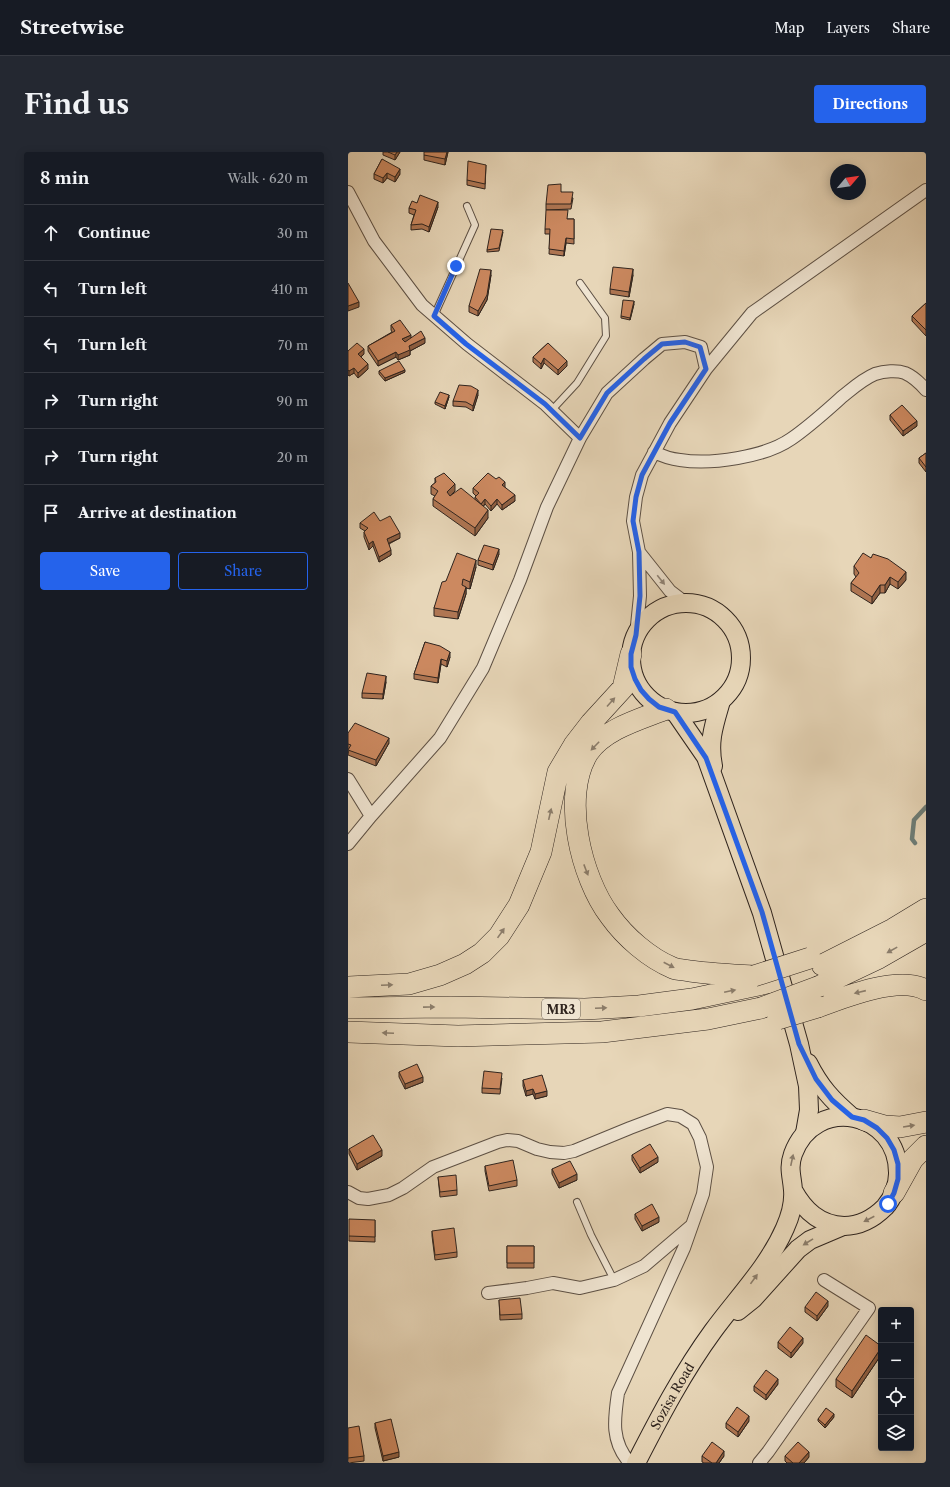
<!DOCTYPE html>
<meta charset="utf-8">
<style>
:root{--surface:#171b24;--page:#242831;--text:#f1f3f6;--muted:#9ea1a6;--line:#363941;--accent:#2563eb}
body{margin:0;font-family:"Libre Caslon Text",serif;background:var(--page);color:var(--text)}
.controls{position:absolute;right:12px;bottom:12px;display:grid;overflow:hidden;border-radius:4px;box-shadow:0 2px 10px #0003}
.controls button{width:36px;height:36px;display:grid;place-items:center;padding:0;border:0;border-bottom:1px solid var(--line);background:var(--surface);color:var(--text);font:20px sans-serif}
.compass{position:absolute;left:482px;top:12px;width:36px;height:36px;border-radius:50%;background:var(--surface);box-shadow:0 2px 10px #0003;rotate:61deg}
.stop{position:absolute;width:12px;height:12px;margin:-9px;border:3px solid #2563eb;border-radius:50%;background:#fff}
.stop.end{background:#2563eb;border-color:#fff;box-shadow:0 1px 4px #0008}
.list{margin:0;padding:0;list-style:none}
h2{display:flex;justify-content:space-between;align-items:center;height:52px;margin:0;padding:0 16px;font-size:17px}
h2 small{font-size:13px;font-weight:400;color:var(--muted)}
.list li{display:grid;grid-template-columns:26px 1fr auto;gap:12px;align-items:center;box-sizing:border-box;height:56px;padding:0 16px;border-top:1px solid var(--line)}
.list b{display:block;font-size:15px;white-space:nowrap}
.list em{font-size:13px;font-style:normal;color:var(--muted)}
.actions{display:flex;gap:8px;padding:12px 16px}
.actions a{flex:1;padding:9px 0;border:1px solid var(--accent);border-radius:4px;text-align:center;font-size:14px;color:var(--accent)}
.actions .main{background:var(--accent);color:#fff}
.icon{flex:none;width:22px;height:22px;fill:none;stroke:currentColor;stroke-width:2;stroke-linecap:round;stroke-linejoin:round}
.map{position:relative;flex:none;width:578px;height:1311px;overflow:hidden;border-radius:4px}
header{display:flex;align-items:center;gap:24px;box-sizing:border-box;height:56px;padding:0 20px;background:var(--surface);border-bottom:1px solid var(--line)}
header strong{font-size:19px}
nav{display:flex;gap:22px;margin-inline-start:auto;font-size:14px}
.intro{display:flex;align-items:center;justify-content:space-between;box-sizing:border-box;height:96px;padding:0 24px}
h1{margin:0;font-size:28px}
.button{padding:10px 18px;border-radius:4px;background:var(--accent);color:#fff;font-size:14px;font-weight:700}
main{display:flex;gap:24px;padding:0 24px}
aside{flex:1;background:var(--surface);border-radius:4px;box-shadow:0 2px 10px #0003}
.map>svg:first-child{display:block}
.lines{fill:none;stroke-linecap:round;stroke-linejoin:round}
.stream{stroke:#6d7d77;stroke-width:4.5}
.lane-casing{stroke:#5d5044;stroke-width:8}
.street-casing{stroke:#5d5044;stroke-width:14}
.primary-casing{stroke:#2f241e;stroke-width:20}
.highway-casing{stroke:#2f241e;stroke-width:22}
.lane{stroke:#efe4d1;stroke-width:6}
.street{stroke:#efe4d1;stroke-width:12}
.primary{stroke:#e7d6b8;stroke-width:18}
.highway{stroke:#e7d6b8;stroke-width:21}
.highway-bridge-casing{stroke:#2f241e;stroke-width:22;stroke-linecap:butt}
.highway-bridge{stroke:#e7d6b8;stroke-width:21}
.wall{fill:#af7653;stroke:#2f241e}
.shaded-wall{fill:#8f6043;stroke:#2f241e}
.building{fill:#cc8960;stroke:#2f241e}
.oneway{fill:#8f8478}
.oneway2{fill:#8b7d6b}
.route{stroke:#2563eb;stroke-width:5}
.labels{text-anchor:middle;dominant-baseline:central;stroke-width:3;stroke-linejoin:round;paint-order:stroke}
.shield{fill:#efe4d1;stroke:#695e54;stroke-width:1}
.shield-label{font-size:12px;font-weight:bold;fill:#2f241e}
.street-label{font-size:13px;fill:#2f241e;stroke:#efe4d1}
</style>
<header>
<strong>Streetwise</strong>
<nav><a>Map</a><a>Layers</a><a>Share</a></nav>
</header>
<div class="intro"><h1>Find us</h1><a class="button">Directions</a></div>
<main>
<aside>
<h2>8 min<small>Walk · 620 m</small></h2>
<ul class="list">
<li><svg class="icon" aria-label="ahead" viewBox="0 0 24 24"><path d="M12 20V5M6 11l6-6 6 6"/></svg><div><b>Continue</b></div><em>30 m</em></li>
<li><svg class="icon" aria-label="left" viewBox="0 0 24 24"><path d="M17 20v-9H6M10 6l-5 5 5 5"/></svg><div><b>Turn left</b></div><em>410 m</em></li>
<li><svg class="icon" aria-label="left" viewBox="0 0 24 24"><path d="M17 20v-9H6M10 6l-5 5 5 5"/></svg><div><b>Turn left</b></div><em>70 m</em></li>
<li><svg class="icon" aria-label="right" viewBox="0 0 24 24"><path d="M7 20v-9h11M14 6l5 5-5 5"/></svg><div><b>Turn right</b></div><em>90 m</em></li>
<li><svg class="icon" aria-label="right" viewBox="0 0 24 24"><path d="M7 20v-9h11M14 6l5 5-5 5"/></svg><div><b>Turn right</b></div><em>20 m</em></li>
<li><svg class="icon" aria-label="arrive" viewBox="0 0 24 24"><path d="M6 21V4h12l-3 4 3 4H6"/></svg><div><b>Arrive at destination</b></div></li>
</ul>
<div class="actions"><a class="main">Save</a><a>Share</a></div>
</aside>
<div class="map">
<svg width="578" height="1311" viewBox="0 0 578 1311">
<rect width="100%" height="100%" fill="#e7d6b8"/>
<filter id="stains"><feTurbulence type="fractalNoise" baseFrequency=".005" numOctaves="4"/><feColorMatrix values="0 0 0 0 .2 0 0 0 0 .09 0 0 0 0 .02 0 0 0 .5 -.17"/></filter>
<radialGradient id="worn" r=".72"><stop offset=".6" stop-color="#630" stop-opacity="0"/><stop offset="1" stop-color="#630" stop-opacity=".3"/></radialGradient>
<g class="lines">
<path class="stream" d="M 567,691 L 564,687 L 566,668 L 578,655"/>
<g class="lane-casing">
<path id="lane" d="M 86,164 L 127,73 L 119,54
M 204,258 L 229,231 L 258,184 L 257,166 L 232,131
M 229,1050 L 243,1083 L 266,1128"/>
</g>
<g class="street-casing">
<path id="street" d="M 0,40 L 26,89 L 74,153 L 119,192 L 197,252 L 232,286
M 306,300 C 314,304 323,307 332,308 C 363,313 417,305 443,287 C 462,274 478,259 495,244 C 505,236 515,227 527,222 C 536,219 549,218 557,221 C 566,225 572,231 578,238
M 291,400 L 322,439 L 339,452
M 288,483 L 292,444 L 291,400 L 285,369 L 288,345 L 294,323 L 322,271 L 358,217 L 404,161 L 578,38
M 0,627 L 23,664
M 0,692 L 23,664 L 92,586 L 135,516 L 172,428 L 199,355 L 232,286 L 259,241 L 296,207 L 314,192 L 337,190 L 353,195 L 358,217
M 0,1040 L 11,1046 L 20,1047 L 41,1043 L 55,1036 L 85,1015 L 150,990 L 159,988 L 170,989 L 189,997 L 202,1000 L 216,1001 L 226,999 L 282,976 L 319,962 L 332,964 L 345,972 L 352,986 L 359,1015 L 355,1042 L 336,1096 L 270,1241 C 266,1268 263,1290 282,1311
M 140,1141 L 179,1136 L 205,1131 L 232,1136 L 266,1128 L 296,1114 L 343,1074
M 411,1311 L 420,1300 L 521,1156 L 476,1128"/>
</g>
<g class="primary-casing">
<g id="primary">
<circle cx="338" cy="506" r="55"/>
<path d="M 327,560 L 358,605 L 414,761 L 451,892 L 460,934 L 461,958 L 457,981"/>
<path d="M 365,614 C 360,589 366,573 373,549"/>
<path d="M 460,911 C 472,935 484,948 504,965"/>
<path d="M 390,1159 L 405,1147 L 450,1097 L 462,1088 L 495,1074"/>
<path id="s1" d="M 288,1311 C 311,1266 335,1220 365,1179 C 389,1146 420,1115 437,1076 C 442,1065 446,1050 445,1038 C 444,1024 440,1016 445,1002 C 467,942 551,959 550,1022 C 550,1033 545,1046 537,1055 C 526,1066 512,1074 496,1074 C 471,1073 456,1058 445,1038"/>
</g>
</g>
<g class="highway-casing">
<path id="highway" d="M 318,557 C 293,567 256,577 240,601 C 213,644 233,726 262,764 C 277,785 301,806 325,816 C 330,818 337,818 342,819 C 363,822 384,823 406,824
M 474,813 L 545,777 L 578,757
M 472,834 L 531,806 L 578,779
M 0,835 L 61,832 L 92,823 L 117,812 L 134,801 L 151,784 L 171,753 L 193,700 L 210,620 L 226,593 L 243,571 L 275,536 L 283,502
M 470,855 C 496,845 551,823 578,838
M 0,856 L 103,855 L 237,857 L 291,854 L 344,847 L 424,830
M 0,880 L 110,884 L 254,880 L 360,867 L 413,856
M 516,968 L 537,974 L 552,975 L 578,970
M 546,1041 L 565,1007 L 578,994"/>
</g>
<use href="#lane" class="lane"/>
<use href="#street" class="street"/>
<use href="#primary" class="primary"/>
<use href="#highway" class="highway"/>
<g class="highway-bridge-casing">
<path id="highway-bridge" d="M 406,824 L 462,806
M 413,856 L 472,834
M 430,867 L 470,855"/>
</g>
<use href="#highway-bridge" class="highway-bridge"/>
</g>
<path class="wall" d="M 35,0 L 52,0 L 47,8 L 35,3 Z
M 100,0 L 97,13 L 76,8 L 76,3 Z
M 34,7 L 52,22 L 47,30 L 39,26 L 35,31 L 26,27 L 26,22 Z
M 138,13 L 137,37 L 119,33 L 119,28 Z
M 213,40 L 225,46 L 223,57 L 198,58 L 198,52 Z
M 69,51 L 90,55 L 81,80 L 74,77 L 63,78 L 63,73 L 66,63 L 61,61 L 61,56 Z
M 219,67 L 226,67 L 226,92 L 218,91 L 216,104 L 201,102 L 202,82 L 197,82 L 197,77 Z
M 155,80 L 151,99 L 139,100 L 139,98 Z
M 143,123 L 139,148 L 130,164 L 121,160 L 121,154 Z
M 285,123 L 281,145 L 262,142 L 262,137 Z
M 578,151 L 578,184 L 564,169 L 564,164 Z
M 286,152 L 282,168 L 273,166 L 273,164 Z
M 43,173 L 63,186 L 77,191 L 62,199 L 62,203 L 50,208 L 48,205 L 30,214 L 20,199 L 20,194 L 44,180 L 43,178 Z
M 200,191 L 219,214 L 210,223 L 196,211 L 193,217 L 185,210 L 185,205 Z
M 0,199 L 16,202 L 13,205 L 20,217 L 10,226 L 6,221 L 1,224 L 0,223 Z
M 31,219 L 57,220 L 37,229 L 31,222 Z
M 130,243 L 125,259 L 118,255 L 105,254 L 105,249 Z
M 101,245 L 97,257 L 87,252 L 87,250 Z
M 542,263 L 569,274 L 555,284 L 542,268 Z
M 578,301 L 578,320 L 571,311 L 571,306 Z
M 87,326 L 107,339 L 102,344 L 127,348 L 127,345 L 128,344 L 125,341 L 125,336 L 157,335 L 167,349 L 154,358 L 149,352 L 143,359 L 137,352 L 135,355 L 140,366 L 127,384 L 85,354 L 85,347 L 87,344 L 83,342 L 83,334 L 87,331 Z
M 32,369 L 52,386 L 41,392 L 43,403 L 31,410 L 25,394 L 21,398 L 16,385 L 16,380 L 17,379 L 12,376 L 12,371 Z
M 151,402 L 145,418 L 130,413 L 130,408 Z
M 523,406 L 558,428 L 550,437 L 542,432 L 537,441 L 532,441 L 524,452 L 503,439 L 503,431 L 508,425 L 506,422 L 506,414 Z
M 128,415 L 122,437 L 118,436 L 118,442 L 110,467 L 86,464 L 86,456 L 98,429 Z
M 77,490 L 102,505 L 99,515 L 93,512 L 90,531 L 66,527 L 66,522 Z
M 38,530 L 35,547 L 14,546 L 14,541 Z
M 0,581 L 41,591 L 28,614 L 0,603 L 1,597 L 0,597 Z
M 51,920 L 75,930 L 57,937 L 51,925 Z
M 154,926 L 152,942 L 134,941 L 134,936 Z
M 175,928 L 199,944 L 187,947 L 185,942 L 178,944 L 175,934 Z
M 1,997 L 34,1004 L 9,1018 L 1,1002 Z
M 284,1003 L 310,1010 L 292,1021 L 284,1008 Z
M 137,1014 L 169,1028 L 169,1034 L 141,1039 L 137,1019 Z
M 204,1017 L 229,1028 L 211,1036 L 204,1022 Z
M 90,1025 L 109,1038 L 109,1043 L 92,1045 Z
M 287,1062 L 311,1070 L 294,1079 L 287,1067 Z
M 27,1068 L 27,1090 L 1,1089 L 1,1084 Z
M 84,1079 L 109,1100 L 109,1105 L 87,1108 L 84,1084 Z
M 159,1094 L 186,1094 L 186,1116 L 159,1116 Z
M 151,1148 L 174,1162 L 174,1167 L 152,1168 Z
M 480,1154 L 469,1169 L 457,1160 L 457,1155 Z
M 430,1190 L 455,1191 L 443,1206 L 430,1196 Z
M 533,1194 L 533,1203 L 504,1246 L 488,1235 L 488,1227 Z
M 430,1232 L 418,1248 L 406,1239 L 406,1234 Z
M 486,1265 L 477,1276 L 470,1269 L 470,1267 Z
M 401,1269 L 390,1285 L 378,1276 L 378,1271 Z
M 27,1271 L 51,1305 L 35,1309 L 27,1276 Z
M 0,1276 L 16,1304 L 16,1309 L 0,1311 Z
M 354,1304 L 376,1304 L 371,1311 L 356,1311 L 354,1310 Z
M 437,1304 L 461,1305 L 456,1311 L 439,1311 L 437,1309 Z"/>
<path class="shaded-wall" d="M 49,0 L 52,0 L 47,8 L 47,3 Z
M 99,0 L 100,0 L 97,13 L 97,7 Z
M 52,17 L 52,22 L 47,30 L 47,25 Z
M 39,21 L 39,26 L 35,31 L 35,26 Z
M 90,50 L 90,55 L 81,80 L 81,75 Z
M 218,86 L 218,91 L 216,104 L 216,99 Z
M 285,117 L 285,123 L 281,145 L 281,140 Z
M 143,118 L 143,123 L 139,148 L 130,164 L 130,159 Z
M 286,149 L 286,152 L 282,168 L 282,166 Z
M 11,150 L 11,155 L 0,159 L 0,154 Z
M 63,183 L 63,188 L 54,192 L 54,187 Z
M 77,186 L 77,191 L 62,199 L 62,203 L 50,208 L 50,203 L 61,194 Z
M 16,197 L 16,202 L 10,207 L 10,202 Z
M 48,200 L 48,205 L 30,214 L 30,209 Z
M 196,206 L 196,211 L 193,217 L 193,212 Z
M 219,209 L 219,214 L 210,223 L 210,218 Z
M 20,212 L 20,217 L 10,226 L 10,221 Z
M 6,216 L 6,221 L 1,224 L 1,219 Z
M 57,218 L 57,220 L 37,229 L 37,226 Z
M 130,238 L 130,243 L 125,259 L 125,254 Z
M 101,243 L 101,245 L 97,257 L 97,254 Z
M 569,269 L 569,274 L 555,284 L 555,279 Z
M 157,330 L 157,335 L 154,338 L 154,333 Z
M 107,332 L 107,339 L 99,347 L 99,340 Z
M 167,343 L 167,349 L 154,358 L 154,353 Z
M 137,347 L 137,352 L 133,357 L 133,352 Z
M 149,347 L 149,352 L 143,359 L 143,354 Z
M 140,358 L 140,366 L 127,384 L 127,376 Z
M 52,381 L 52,386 L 39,392 L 39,387 Z
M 25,389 L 25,394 L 21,398 L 21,392 Z
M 151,397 L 151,402 L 145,418 L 145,413 Z
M 43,398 L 43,403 L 31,410 L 31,405 Z
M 128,408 L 128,415 L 122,437 L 122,430 Z
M 558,420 L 558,428 L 550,437 L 550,430 Z
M 542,425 L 542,432 L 537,441 L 537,433 Z
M 532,433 L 532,441 L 524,452 L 524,445 Z
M 118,435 L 118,442 L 110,467 L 110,460 Z
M 102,500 L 102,505 L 99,515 L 99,509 Z
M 93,507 L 93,512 L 90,531 L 90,526 Z
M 38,524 L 38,530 L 35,547 L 35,542 Z
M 41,586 L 41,591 L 28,614 L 28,608 Z
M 75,925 L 75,930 L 57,937 L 57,932 Z
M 185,937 L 185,942 L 178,944 L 178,939 Z
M 199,939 L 199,944 L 187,947 L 187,942 Z
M 34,998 L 34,1004 L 9,1018 L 9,1012 Z
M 310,1005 L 310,1010 L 292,1021 L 292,1016 Z
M 229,1022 L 229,1028 L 211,1036 L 211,1031 Z
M 311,1065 L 311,1070 L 294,1079 L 294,1074 Z
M 480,1149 L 480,1154 L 469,1169 L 469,1164 Z
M 455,1186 L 455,1191 L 443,1206 L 443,1201 Z
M 533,1196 L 533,1203 L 504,1246 L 504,1239 Z
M 430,1227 L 430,1232 L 418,1248 L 418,1243 Z
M 486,1262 L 486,1265 L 477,1276 L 477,1273 Z
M 401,1264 L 401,1269 L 390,1285 L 390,1280 Z
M 376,1299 L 376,1304 L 371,1311 L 368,1311 Z
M 51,1300 L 51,1305 L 35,1309 L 35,1304 Z
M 461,1300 L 461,1305 L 456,1311 L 451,1311 Z"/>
<path class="building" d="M 40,0 L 49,0 L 47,3 Z
M 76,0 L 99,0 L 97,7 L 76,3 Z
M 34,7 L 52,17 L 47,25 L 39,21 L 35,26 L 26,22 Z
M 120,9 L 138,13 L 137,32 L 119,28 Z
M 213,32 L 213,40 L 225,40 L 223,52 L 198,52 L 200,33 Z
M 72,43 L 90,50 L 81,75 L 74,72 L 63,73 L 68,58 L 61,56 L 64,49 L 69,51 Z
M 198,58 L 220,58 L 219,67 L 226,67 L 226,87 L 218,86 L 216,99 L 201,97 L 202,77 L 197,77 Z
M 143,77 L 155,78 L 151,96 L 139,98 Z
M 265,115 L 285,117 L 281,140 L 262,137 Z
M 132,117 L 143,118 L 139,143 L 130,159 L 121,154 Z
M 0,131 L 11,150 L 0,154 Z
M 275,148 L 286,149 L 282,166 L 273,164 Z
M 578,151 L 578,178 L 564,164 Z
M 52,168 L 63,183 L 54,187 L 57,190 L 73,179 L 77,186 L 61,194 L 62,198 L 50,203 L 48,200 L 30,209 L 20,194 L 47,179 L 43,173 Z
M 9,191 L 16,197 L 10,202 L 20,212 L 10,221 L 6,216 L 1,219 L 0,218 L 0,199 Z
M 200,191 L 219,209 L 210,218 L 196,206 L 193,212 L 185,205 Z
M 51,209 L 57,218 L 37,226 L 31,219 Z
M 111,233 L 123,234 L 130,238 L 125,254 L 118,250 L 105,249 Z
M 92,240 L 101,243 L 97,254 L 87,250 Z
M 554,253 L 569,269 L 555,279 L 542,263 Z
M 578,301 L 578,315 L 571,306 Z
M 96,321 L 107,332 L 99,340 L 102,344 L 113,336 L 140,358 L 127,376 L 85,347 L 90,339 L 83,334 L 88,330 L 87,326 Z
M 140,321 L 148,327 L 151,325 L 157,330 L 154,333 L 167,343 L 154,353 L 149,347 L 143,354 L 137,347 L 133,352 L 127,345 L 131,341 L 125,336 Z
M 26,360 L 32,369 L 42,364 L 52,381 L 39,387 L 43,398 L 31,405 L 25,389 L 21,392 L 16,380 L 20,376 L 12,371 Z
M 136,393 L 151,397 L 145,413 L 130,408 Z
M 109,401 L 128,408 L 122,430 L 115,427 L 114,433 L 118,435 L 110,460 L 86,456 L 94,430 L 98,429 Z
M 515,401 L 523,406 L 525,402 L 540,407 L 558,420 L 550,430 L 542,425 L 537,433 L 532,433 L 524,445 L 503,431 L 511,421 L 506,414 Z
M 77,490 L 92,494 L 102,500 L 99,509 L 93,507 L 90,526 L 66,522 Z
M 19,521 L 38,524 L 35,542 L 14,541 Z
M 7,571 L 41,586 L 28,608 L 0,598 L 3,593 L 0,592 L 0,581 Z
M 69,912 L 75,925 L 57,932 L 51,920 Z
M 136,919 L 154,921 L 152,937 L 134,936 Z
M 194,923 L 199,939 L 187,942 L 185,937 L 178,939 L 175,928 Z
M 25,983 L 34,998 L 9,1012 L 1,997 Z
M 302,992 L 310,1005 L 292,1016 L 284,1003 Z
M 165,1008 L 169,1028 L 141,1034 L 137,1014 Z
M 222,1009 L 229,1022 L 211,1031 L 204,1017 Z
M 108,1023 L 109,1038 L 92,1040 L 90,1025 Z
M 304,1052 L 311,1065 L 294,1074 L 287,1062 Z
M 1,1067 L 27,1068 L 27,1085 L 1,1084 Z
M 106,1076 L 109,1100 L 87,1103 L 84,1079 Z
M 159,1094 L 186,1094 L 186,1111 L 159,1111 Z
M 468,1140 L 480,1149 L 469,1164 L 457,1155 Z
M 172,1146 L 174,1162 L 152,1163 L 151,1148 Z
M 442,1175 L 455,1186 L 443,1201 L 430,1190 Z
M 518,1183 L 533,1194 L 533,1196 L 504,1239 L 488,1227 Z
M 418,1218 L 430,1227 L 418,1243 L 406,1234 Z
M 389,1255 L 401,1264 L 390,1280 L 378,1271 Z
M 478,1256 L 486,1262 L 477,1273 L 470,1267 Z
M 43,1267 L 51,1300 L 35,1304 L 27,1271 Z
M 11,1274 L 16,1304 L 0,1306 L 0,1276 Z
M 364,1290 L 376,1299 L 368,1311 L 364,1311 L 354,1304 Z
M 450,1290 L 461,1300 L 451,1311 L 445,1311 L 437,1304 Z"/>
<defs><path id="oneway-solid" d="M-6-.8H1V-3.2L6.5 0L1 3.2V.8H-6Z"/></defs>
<use class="oneway" href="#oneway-solid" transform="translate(313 428) rotate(51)"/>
<g class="oneway2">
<use href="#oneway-solid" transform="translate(263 550) rotate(-48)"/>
<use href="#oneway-solid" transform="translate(247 594) rotate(134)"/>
<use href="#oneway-solid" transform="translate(202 662) rotate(-77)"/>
<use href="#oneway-solid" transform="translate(238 718) rotate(69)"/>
<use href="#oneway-solid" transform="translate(153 781) rotate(-55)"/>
<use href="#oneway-solid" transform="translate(544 798) rotate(151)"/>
<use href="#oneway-solid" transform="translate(321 813) rotate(27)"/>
<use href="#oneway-solid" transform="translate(39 833) rotate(-3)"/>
<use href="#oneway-solid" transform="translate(382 839) rotate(-12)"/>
<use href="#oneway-solid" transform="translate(512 840) rotate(167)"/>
<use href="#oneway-solid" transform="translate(81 855) rotate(-1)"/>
<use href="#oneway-solid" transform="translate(253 856) rotate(-3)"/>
<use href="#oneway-solid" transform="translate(40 881) rotate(-178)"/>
<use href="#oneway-solid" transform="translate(561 974) rotate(-9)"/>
<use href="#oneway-solid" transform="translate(444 1008) rotate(-78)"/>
<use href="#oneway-solid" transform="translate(521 1067) rotate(153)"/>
<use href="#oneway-solid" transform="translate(460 1090) rotate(148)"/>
<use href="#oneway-solid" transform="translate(406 1127) rotate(-54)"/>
</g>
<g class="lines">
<path class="route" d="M 108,114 L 86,164 L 118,192 L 197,252 L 232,286 L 259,241 L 296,207 L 314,192 L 337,190 L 352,195 L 358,217 L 322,271 L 294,323 L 288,345 L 285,369 L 291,400 L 292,444 L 288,483 L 283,502 L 283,515 L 287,527 L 293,538 L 301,547 L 311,555 L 327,560 L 358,606 L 414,760 L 451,892 L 468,927 L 484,948 L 504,965 L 516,968 L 529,976 L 539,986 L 546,998 L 550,1012 L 550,1027 L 546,1041 L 540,1052"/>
</g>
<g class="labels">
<rect class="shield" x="194" y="847" width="38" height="20" rx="3"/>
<g class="shield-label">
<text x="213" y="857">MR3</text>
</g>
<g class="street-label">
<text stroke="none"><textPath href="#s1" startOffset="76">Sozisa Road</textPath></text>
</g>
</g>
<rect width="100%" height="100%" filter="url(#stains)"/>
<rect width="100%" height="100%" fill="url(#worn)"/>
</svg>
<div class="controls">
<button>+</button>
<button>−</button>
<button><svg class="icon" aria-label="locate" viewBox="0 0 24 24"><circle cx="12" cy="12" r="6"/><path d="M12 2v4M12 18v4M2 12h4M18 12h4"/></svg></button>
<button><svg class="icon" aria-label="layers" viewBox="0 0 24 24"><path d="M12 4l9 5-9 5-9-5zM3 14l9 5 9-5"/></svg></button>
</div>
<svg class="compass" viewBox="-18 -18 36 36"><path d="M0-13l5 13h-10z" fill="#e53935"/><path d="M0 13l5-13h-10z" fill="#9ea1a6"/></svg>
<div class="stop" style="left:540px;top:1052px"></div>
<div class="stop end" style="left:108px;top:114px"></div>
</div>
</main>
